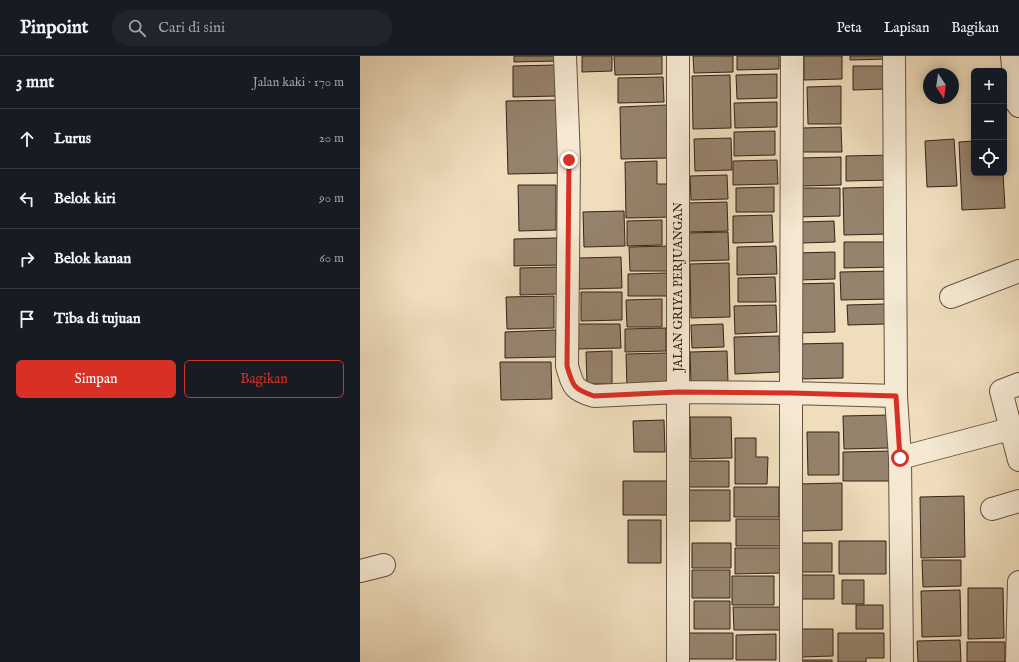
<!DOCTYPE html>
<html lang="id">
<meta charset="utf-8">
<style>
:root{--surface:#171b24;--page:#20242c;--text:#f1f3f6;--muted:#9ea1a6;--line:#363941;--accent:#d93025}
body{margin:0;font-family:"IM FELL English",serif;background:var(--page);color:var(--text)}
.controls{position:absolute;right:12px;top:12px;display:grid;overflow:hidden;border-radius:6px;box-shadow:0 2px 10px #0003}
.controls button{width:36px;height:36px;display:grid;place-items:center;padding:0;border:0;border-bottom:1px solid var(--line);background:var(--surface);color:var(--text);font:20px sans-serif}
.compass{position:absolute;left:563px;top:12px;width:36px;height:36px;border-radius:50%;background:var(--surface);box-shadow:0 2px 10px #0003;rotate:167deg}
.stop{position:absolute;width:12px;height:12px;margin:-9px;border:3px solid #d93025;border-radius:50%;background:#fff}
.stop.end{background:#d93025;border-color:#fff;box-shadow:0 1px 4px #0008}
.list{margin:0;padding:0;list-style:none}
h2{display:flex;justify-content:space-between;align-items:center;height:52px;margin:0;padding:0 16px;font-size:17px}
h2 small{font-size:13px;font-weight:400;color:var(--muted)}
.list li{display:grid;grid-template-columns:26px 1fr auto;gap:12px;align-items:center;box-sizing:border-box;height:60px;padding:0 16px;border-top:1px solid var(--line)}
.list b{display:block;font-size:15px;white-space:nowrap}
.list em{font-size:13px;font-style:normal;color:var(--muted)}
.actions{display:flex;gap:8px;padding:12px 16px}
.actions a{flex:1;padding:9px 0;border:1px solid var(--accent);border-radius:6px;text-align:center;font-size:14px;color:var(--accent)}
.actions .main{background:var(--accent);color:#fff}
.icon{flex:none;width:22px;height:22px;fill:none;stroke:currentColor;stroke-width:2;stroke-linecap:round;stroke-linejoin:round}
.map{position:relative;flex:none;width:659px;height:606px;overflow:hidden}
header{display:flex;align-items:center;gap:24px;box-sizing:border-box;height:56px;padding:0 20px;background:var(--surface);border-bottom:1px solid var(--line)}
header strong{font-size:19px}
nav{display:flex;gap:22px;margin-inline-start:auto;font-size:14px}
.search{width:280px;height:36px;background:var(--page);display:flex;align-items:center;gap:10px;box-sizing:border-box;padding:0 14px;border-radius:22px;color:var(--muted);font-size:15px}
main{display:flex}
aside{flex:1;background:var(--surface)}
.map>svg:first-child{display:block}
.building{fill:#96836d;stroke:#352217}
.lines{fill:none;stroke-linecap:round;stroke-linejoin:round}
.minor-casing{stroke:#645140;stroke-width:24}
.minor{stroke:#f5e9d3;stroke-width:22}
.route{stroke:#d93025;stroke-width:5}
.labels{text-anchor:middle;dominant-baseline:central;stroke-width:3;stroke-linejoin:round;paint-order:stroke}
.street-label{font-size:12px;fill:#352217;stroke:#f5e9d3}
</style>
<header>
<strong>Pinpoint</strong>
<div class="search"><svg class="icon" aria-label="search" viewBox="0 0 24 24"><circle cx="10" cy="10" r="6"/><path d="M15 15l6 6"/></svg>Cari di sini</div>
<nav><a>Peta</a><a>Lapisan</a><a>Bagikan</a></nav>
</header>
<main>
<aside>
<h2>3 mnt<small>Jalan kaki · 170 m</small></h2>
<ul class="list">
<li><svg class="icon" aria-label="ahead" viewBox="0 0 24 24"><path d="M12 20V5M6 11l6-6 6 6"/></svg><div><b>Lurus</b></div><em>20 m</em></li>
<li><svg class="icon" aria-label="left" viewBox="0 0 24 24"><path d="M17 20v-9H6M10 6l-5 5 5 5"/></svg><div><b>Belok kiri</b></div><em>90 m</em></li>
<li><svg class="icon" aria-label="right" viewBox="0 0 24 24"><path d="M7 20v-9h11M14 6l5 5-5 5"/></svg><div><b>Belok kanan</b></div><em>60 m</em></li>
<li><svg class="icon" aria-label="arrive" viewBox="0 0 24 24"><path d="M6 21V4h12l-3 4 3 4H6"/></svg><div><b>Tiba di tujuan</b></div></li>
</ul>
<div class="actions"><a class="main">Simpan</a><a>Bagikan</a></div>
</aside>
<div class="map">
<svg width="659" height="606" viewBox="0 0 659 606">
<rect width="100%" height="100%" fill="#efddbc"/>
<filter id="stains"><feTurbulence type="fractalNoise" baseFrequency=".005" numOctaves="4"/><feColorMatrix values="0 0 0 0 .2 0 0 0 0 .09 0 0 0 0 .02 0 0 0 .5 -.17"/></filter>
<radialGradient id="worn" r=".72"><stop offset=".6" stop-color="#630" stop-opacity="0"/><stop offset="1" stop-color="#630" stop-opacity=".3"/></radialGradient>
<path class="building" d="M 154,0 L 197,0 L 197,5 L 154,6 Z
M 222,0 L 252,0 L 252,15 L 222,16 Z
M 254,0 L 302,0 L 302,18 L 255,19 Z
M 333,0 L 373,0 L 373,16 L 334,17 Z
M 377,0 L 419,0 L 419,13 L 377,14 Z
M 444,0 L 482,0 L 482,23 L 444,24 Z
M 490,0 L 529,0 L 529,3 L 490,4 Z
M 196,9 L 197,40 L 153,41 L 153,10 Z
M 493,10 L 527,10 L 527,33 L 493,34 Z
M 417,18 L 417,42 L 377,43 L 376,19 Z
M 370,19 L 371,72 L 333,73 L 332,20 Z
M 303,21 L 304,46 L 258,47 L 258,22 Z
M 481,30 L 481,68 L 448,68 L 447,31 Z
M 199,44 L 200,117 L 148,118 L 146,45 Z
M 417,46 L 417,71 L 375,72 L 374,47 Z
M 307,49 L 309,102 L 261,103 L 260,51 Z
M 481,71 L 482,96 L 442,96 L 442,72 Z
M 415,75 L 415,99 L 374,100 L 374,76 Z
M 371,82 L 372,114 L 335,115 L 334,83 Z
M 594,83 L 597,130 L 567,131 L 565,85 Z
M 614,85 L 614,117 L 643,117 L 645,152 L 602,154 L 599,86 Z
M 532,99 L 532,124 L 486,125 L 486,100 Z
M 481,101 L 481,129 L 442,130 L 442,102 Z
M 417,104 L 418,128 L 373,129 L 373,105 Z
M 297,105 L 297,128 L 313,128 L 314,161 L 266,162 L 265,106 Z
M 367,119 L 368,143 L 331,144 L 330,120 Z
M 158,129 L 196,129 L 196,174 L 159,175 Z
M 414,131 L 414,156 L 376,156 L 376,132 Z
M 528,131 L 529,178 L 484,179 L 483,132 Z
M 437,132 L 480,132 L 480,160 L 437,161 Z
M 367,146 L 368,175 L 328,176 L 327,147 Z
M 264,155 L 265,190 L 224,191 L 223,156 Z
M 412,159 L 413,186 L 373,187 L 373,160 Z
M 302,164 L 302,189 L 267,190 L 267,165 Z
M 474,165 L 475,186 L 442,187 L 441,166 Z
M 368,176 L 369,204 L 328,205 L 328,177 Z
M 197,182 L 198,209 L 154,210 L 154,183 Z
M 484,186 L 532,186 L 532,211 L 484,212 Z
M 310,190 L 310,215 L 270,215 L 269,191 Z
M 416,190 L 417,218 L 377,219 L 377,191 Z
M 475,196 L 475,223 L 438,224 L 438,197 Z
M 261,201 L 262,232 L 219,233 L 219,202 Z
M 369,207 L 370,261 L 331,262 L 330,208 Z
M 197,211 L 197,238 L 160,239 L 160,212 Z
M 531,215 L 531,243 L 481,244 L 480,216 Z
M 307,217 L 307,240 L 268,240 L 268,218 Z
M 415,221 L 416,246 L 378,246 L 378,222 Z
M 474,227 L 475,276 L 436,277 L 435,228 Z
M 221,236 L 262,236 L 262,264 L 221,265 Z
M 194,240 L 194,272 L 147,273 L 146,241 Z
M 302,243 L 302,271 L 267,271 L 266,244 Z
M 525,248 L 525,268 L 488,269 L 487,249 Z
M 416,249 L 417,276 L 375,278 L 374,250 Z
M 217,268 L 260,268 L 261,292 L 218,293 Z
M 363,268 L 364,291 L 332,292 L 331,269 Z
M 306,272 L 306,295 L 265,296 L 265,273 Z
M 196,274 L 196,301 L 145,302 L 145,276 Z
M 419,280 L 420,316 L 375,318 L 374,281 Z
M 483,287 L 483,322 L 438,323 L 437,288 Z
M 252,295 L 252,328 L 227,328 L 226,296 Z
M 367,295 L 368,327 L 331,327 L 330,296 Z
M 307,297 L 308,333 L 267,334 L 266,298 Z
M 140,306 L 191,306 L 192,343 L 141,344 Z
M 529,359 L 529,392 L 484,393 L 483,360 Z
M 330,361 L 371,361 L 372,402 L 331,403 Z
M 304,364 L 305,396 L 274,396 L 273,365 Z
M 447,376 L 479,376 L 479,419 L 448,419 Z
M 375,382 L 396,382 L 396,401 L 408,401 L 407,428 L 375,428 Z
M 532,395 L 532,425 L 483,425 L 483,396 Z
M 326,405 L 369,405 L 369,431 L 326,431 Z
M 263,425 L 309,425 L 309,459 L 263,459 Z
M 482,427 L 482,474 L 440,475 L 439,428 Z
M 374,431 L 419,431 L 419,461 L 374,461 Z
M 325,434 L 370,434 L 370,465 L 326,465 Z
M 604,440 L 605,501 L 561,502 L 560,441 Z
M 376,463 L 421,463 L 420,490 L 376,490 Z
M 268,464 L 301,464 L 301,507 L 268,507 Z
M 479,485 L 526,485 L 526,518 L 479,518 Z
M 332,487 L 371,487 L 371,512 L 332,512 Z
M 442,487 L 472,487 L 472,516 L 442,516 Z
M 375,492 L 420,492 L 420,517 L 375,518 Z
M 562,504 L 601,504 L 601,530 L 563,531 Z
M 332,514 L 370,514 L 370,542 L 332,542 Z
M 440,519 L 474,519 L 474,543 L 440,543 Z
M 372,520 L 414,520 L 414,549 L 372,549 Z
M 482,524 L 504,524 L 504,548 L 482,548 Z
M 608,532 L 643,532 L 644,582 L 608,583 Z
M 600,534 L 601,580 L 562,581 L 561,535 Z
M 334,545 L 370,545 L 370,573 L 334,573 Z
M 496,549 L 523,549 L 523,573 L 496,573 Z
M 373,551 L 420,551 L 420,574 L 374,574 Z
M 441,573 L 473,573 L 473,600 L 441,601 Z
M 329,577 L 373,577 L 373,603 L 329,603 Z
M 478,577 L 524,577 L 524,602 L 506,602 L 506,606 L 478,606 Z
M 416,578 L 416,604 L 376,604 L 376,579 Z
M 600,584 L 601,606 L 558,606 L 557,585 Z
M 607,586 L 645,586 L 645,606 L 607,606 Z
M 439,604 L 472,604 L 472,606 L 439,606 Z"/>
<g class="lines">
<g class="minor-casing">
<path id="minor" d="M 205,0 L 209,104 L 207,310 C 213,330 213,334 234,340 L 318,336 L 431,337 L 536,340
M 534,0 L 536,340 L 540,402 L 542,606
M 652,0 L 656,46 L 659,50
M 591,241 L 659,215
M 659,328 L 641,335 L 659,404
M 540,402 L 650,373
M 632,453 L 659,445
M 0,515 L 24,509
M 318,606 L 318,0
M 431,606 L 431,337 L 432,0
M 657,606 L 659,526"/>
</g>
<use href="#minor" class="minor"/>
</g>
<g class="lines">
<path class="route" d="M 209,104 L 207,310 C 213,330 213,333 234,340 L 318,336 L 431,337 L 536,340 L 540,402"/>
</g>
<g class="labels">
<g class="street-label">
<text transform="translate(318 231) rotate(-90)">JALAN GRIYA PERJUANGAN</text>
</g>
</g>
<rect width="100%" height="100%" filter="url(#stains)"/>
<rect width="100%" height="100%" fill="url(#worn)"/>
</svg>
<div class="controls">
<button>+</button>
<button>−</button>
<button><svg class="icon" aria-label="locate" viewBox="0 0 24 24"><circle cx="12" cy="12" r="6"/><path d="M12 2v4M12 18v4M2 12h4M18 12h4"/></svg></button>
</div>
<svg class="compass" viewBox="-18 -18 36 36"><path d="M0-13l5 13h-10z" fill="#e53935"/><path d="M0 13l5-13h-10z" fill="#9ea1a6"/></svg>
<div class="stop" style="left:540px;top:402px"></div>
<div class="stop end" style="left:209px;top:104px"></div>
</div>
</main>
